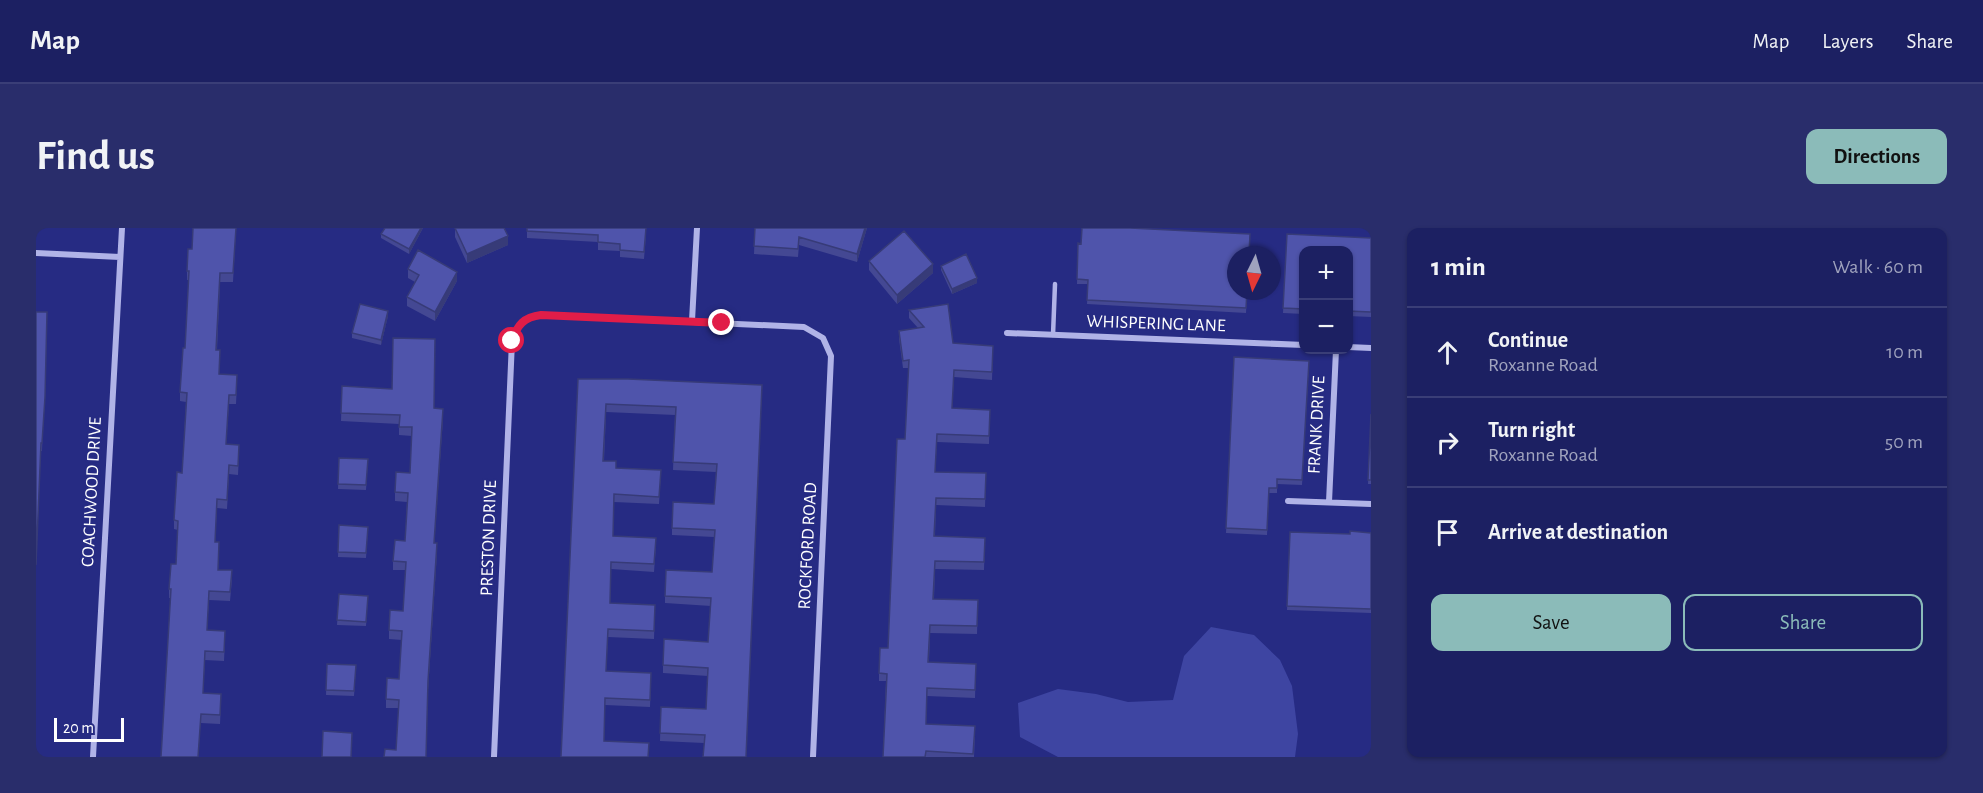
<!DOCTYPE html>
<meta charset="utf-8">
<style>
:root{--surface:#1c2062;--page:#292d6b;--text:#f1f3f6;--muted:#a0a3be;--line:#3a3e77;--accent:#8bbbb9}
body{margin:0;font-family:"Alegreya Sans",sans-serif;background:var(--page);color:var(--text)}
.controls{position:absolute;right:18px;top:18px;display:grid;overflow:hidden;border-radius:12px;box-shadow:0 2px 4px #0004}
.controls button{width:54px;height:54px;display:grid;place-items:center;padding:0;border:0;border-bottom:2px solid var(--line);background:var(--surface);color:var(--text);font:30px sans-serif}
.compass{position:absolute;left:1191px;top:18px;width:54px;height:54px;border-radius:50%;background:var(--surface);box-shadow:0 2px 4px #0004;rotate:185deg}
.scale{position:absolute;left:18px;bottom:15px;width:70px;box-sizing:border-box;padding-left:6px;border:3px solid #fff;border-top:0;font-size:16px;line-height:21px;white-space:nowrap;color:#fff;-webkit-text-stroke:4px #262b83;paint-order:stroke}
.stop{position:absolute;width:18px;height:18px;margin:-14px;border:4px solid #e11d48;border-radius:50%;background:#fff}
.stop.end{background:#e11d48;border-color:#fff;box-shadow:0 2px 6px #0008}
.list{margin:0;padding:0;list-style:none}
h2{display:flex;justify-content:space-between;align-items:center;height:78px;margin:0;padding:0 24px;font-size:26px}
h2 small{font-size:20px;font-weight:400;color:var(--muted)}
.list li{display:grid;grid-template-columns:39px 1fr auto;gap:18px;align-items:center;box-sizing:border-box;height:90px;padding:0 24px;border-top:2px solid var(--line)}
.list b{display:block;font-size:22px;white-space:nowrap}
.list p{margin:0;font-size:20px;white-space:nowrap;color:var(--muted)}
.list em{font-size:20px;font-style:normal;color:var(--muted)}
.actions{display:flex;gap:12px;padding:18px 24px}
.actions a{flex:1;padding:14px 0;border:2px solid var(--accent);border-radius:12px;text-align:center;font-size:21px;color:var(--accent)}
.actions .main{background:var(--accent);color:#111}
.icon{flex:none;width:33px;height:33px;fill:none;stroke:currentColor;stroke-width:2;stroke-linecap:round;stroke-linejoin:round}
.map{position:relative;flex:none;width:1335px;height:529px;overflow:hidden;border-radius:12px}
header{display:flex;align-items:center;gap:36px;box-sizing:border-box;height:84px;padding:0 30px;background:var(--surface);border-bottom:2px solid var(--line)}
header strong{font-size:28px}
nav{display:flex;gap:33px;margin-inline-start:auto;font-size:21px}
.intro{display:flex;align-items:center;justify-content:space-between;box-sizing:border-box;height:144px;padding:0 36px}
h1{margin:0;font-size:42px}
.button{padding:15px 27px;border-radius:12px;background:var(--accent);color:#111;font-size:21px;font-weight:700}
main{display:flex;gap:36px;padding:0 36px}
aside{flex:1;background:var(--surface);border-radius:12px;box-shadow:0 2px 4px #0004}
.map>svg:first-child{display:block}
.green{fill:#3e45a2}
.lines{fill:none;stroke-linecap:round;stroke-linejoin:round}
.service{stroke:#b0b3e7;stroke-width:4.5}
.minor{stroke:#b0b3e7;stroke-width:6}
.wall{fill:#444893}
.shaded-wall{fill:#373b78}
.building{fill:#4f54ab;stroke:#373b78;stroke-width:1.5}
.route{stroke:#e11d48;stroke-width:8}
.labels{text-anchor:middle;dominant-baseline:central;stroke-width:4.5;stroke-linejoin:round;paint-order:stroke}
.street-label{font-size:18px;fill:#fff;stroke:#262b83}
</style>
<header>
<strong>Map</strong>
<nav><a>Map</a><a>Layers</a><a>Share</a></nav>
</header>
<div class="intro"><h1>Find us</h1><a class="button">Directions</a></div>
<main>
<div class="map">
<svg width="1335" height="529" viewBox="0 0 1335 529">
<rect width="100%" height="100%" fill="#262b83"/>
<path class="green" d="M 1175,399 L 1218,407 L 1244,432 L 1256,458 L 1262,506 L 1259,529 L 1022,529 L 984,509 L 982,475 L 1022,461 L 1060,466 L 1092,474 L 1137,472 L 1148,428 Z"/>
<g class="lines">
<path class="service" d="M 1017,107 L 1019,56"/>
<path class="minor" d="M 0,25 L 84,29
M 656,93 L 661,0
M 971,105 L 1268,117
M 1312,119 L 1335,120
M 1252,273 L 1335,276
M 1293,274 L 1300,122
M 57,529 L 86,0
M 458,529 L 476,113 C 481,97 488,89 505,87 L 768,99 L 787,110 L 795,128 L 777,529"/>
</g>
<path class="wall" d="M 157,0 L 200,0 L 197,54 L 184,54 L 181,122 L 183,146 L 201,156 L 200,176 L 193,176 L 190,216 L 203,226 L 202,247 L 193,246 L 191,281 L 181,280 L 179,314 L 183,323 L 182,342 L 196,351 L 194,373 L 173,372 L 171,402 L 189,412 L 188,433 L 169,432 L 167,465 L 185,475 L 184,496 L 165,495 L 135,370 L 133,370 L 133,361 L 140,336 L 142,302 L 138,301 L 138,292 L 146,245 L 150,174 L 144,173 L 144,164 L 149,120 L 153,52 L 151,52 L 151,43 L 156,21 Z
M 387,0 L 373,26 L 345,10 L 345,6 Z
M 419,0 L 472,17 L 431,35 L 419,9 Z
M 491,0 L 610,6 L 608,31 L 584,29 L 584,23 L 562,22 L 562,14 L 491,10 Z
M 719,0 L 831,0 L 821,34 L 763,17 L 762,29 L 718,26 Z
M 1251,6 L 1335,10 L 1335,89 L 1312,88 L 1312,22 L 1268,22 L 1268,86 L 1247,85 Z
M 1042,15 L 1211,63 L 1210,85 L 1051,76 L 1052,56 L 1041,56 Z
M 833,33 L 897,45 L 861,76 L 833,42 Z
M 905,38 L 941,55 L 916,66 L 905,42 Z
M 372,41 L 421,53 L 399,93 L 371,78 L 371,69 L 379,54 L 372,50 Z
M 873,82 L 917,115 L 957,118 L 956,152 L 918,149 L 916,180 L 954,182 L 953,216 L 901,214 L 899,244 L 950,245 L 949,279 L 900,277 L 899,308 L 949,310 L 948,342 L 899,341 L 898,371 L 942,372 L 941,406 L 894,405 L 893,434 L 940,436 L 939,470 L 891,468 L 890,496 L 939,506 L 938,529 L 847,529 L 850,453 L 843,453 L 843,445 L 852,420 L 869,211 L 873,140 L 867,140 L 863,111 L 863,103 L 882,100 L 873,90 Z
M 0,84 L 11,84 L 6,223 L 5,223 Z
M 352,88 L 345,117 L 316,110 L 316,105 Z
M 1198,129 L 1273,133 L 1266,257 L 1241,256 L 1241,265 L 1233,265 L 1231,307 L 1190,305 Z
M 542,151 L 726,157 L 668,515 L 624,513 L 625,479 L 670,481 L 672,448 L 627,445 L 627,437 L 672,414 L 675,378 L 629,375 L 629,368 L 676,344 L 678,309 L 636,307 L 636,300 L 678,276 L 680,244 L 637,242 L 639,187 L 570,184 L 568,233 L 580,240 L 625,242 L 623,276 L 578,274 L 577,308 L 620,317 L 618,344 L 575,341 L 574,375 L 619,377 L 618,411 L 572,409 L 570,443 L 615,453 L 614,479 L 569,477 L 525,529 Z
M 306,158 L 398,181 L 407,190 L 398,315 L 401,324 L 392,462 L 360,522 L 363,480 L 350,480 L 350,471 L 363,451 L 366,412 L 353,411 L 353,402 L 367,383 L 370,342 L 357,342 L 357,333 L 369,313 L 371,274 L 359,273 L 359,264 L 374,245 L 376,208 L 363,207 L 363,196 L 305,193 Z
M 1335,186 L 1335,256 L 1332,256 Z
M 303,230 L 332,231 L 330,262 L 302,261 Z
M 303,297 L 332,299 L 330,330 L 302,329 Z
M 1254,304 L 1314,306 L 1335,305 L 1335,385 L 1251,382 Z
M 303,366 L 332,368 L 330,398 L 301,397 Z
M 291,436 L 320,437 L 318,468 L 290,467 Z"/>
<path class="shaded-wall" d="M 385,0 L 387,0 L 373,26 L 373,21 Z
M 829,0 L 831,0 L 821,34 L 821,26 Z
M 472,8 L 472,17 L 431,35 L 431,26 Z
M 897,36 L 897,45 L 861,76 L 861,67 Z
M 421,44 L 421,53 L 399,93 L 399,84 Z
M 941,50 L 941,55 L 916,66 L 916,61 Z
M 352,83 L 352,88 L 345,117 L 345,112 Z
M 407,181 L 407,190 L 398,323 L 398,315 Z
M 401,315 L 401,324 L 392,462 L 392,453 Z"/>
<path class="building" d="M 157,0 L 200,0 L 197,45 L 184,45 L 180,122 L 184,122 L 183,146 L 201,147 L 200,167 L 193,167 L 190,216 L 203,217 L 202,238 L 193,237 L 191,272 L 181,271 L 179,314 L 183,314 L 182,342 L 196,342 L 194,364 L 173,363 L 171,402 L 189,403 L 188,424 L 169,423 L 167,465 L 185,466 L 184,487 L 165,486 L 162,529 L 125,529 L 135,361 L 133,361 L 135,336 L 140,336 L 142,293 L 138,292 L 141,244 L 146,245 L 151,165 L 144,164 L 147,120 L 149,120 L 153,43 L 151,43 L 152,21 L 156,21 Z
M 349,0 L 385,0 L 373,21 L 345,6 Z
M 419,0 L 468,0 L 472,8 L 431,26 Z
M 491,0 L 610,0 L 608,24 L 584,22 L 584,16 L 562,14 L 562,7 L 491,3 Z
M 719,0 L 829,0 L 821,26 L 763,9 L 762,21 L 718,18 Z
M 1046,0 L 1094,0 L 1214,6 L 1213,27 L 1200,27 L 1200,63 L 1211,63 L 1210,80 L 1051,72 L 1052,52 L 1041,51 L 1042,15 L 1045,16 Z
M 868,3 L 897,36 L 861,67 L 833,33 Z
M 1251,6 L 1335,10 L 1335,84 L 1312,83 L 1312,22 L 1268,22 L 1268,81 L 1247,80 Z
M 382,22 L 421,44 L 399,84 L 371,69 L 383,47 L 372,41 Z
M 930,26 L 941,50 L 916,61 L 905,38 Z
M 324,76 L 352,83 L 345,112 L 316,105 Z
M 912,76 L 917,115 L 957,118 L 956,144 L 918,142 L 916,180 L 954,182 L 953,208 L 901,206 L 899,244 L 950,245 L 949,271 L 900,270 L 898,308 L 949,310 L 948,334 L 899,333 L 897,371 L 942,372 L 941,398 L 894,397 L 892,434 L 940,436 L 939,462 L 891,460 L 890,496 L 939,498 L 937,526 L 890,523 L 889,529 L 847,529 L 851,446 L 843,445 L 844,420 L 852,420 L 861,211 L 869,211 L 873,132 L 867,133 L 863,103 L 888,99 L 873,82 Z
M 0,84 L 11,84 L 9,169 L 6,215 L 5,215 L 0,337 Z
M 357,110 L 399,111 L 398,180 L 407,181 L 398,315 L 401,315 L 392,453 L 390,529 L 348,529 L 349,521 L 360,522 L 363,472 L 350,471 L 351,450 L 363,451 L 366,403 L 353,402 L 354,382 L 367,383 L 370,334 L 357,333 L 359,312 L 369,313 L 372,265 L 359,264 L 360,244 L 374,245 L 376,199 L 363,199 L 364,187 L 305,185 L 306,158 L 356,161 Z
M 1198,129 L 1273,133 L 1266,252 L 1241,251 L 1241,260 L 1233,260 L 1231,302 L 1190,300 Z
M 542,151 L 592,151 L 726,157 L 710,529 L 667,529 L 669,507 L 624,505 L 625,479 L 670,481 L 672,440 L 627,437 L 628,411 L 672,414 L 675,370 L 629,368 L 630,342 L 676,344 L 679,302 L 636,300 L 637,274 L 678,276 L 681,236 L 637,234 L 640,179 L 570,176 L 567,233 L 580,233 L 580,240 L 625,242 L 623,269 L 578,266 L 577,308 L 620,310 L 618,336 L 575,334 L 574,375 L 619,377 L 618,403 L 572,401 L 570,443 L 615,445 L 614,472 L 569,470 L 568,513 L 613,515 L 612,529 L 525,529 Z
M 1335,186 L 1335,252 L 1332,252 Z
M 303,230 L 332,231 L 330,257 L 302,256 Z
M 303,297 L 332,299 L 330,325 L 302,324 Z
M 1314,303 L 1335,305 L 1335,381 L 1251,378 L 1254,304 L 1314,306 Z
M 303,366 L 332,368 L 330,394 L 301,392 Z
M 291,436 L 320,437 L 318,463 L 290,462 Z
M 287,503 L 316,505 L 315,529 L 286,529 Z"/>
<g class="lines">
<path class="route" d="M 476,113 C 481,97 488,89 505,87 L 686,95"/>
</g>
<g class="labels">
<g class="street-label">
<text transform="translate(1120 96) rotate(2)">WHISPERING LANE</text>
<text transform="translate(1281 197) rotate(-87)">FRANK DRIVE</text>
<text transform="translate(56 264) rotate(-87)">COACHWOOD DRIVE</text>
<text transform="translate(453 310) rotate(-88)">PRESTON DRIVE</text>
<text transform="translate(772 318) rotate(-87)">ROCKFORD ROAD</text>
</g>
</g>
</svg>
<div class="controls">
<button>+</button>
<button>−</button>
</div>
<svg class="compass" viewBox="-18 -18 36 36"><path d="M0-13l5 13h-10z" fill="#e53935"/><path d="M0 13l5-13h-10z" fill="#a0a3be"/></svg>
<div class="scale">20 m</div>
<div class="stop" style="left:476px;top:113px"></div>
<div class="stop end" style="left:686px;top:95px"></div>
</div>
<aside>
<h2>1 min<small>Walk · 60 m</small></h2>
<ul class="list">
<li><svg class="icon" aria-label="ahead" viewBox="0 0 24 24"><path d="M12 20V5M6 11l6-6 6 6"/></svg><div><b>Continue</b><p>Roxanne Road</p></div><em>10 m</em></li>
<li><svg class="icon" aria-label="right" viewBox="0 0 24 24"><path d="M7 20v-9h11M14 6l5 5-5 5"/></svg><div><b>Turn right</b><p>Roxanne Road</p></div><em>50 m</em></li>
<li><svg class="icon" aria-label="arrive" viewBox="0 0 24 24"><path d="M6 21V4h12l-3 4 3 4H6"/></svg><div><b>Arrive at destination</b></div></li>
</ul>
<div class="actions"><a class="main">Save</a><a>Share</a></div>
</aside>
</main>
